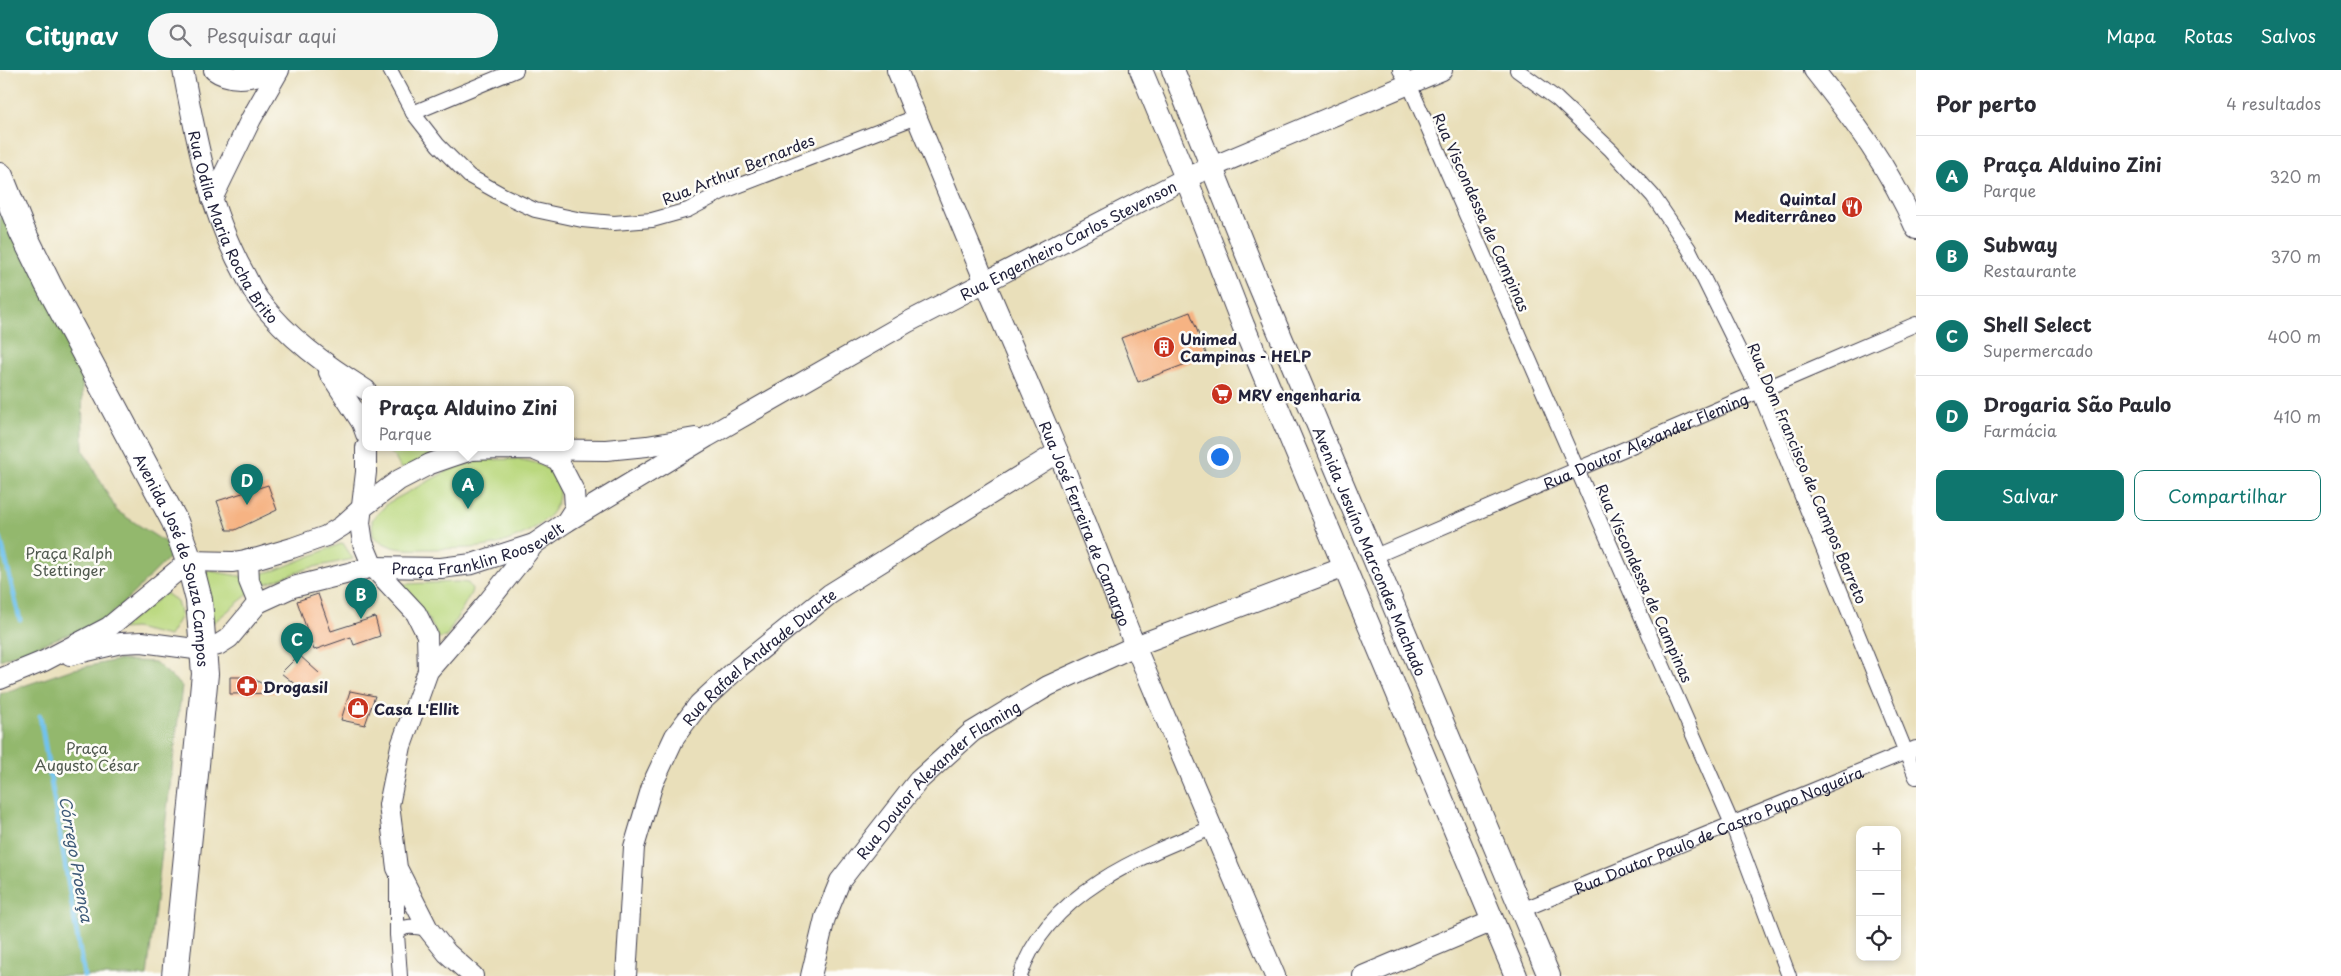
<!DOCTYPE html>
<html lang="pt">
<meta charset="utf-8">
<style>
:root{--surface:#fff;--page:#f7f7f7;--text:#2b2b33;--muted:#7c7c81;--line:#e1e1e2;--accent:#0f766e}
body{margin:0;font-family:"Playpen Sans",sans-serif;background:var(--page);color:var(--text)}
.controls{position:absolute;right:15px;bottom:15px;display:grid;overflow:hidden;border-radius:10px;box-shadow:0 2px 8px #0003}
.controls button{width:45px;height:45px;display:grid;place-items:center;padding:0;border:0;border-bottom:1px solid var(--line);background:var(--surface);color:var(--text);font:25px sans-serif}
.you{position:absolute;left:1219px;top:386px;width:18px;height:18px;margin:-12px;border:4px solid #fff;border-radius:50%;background:#1a73e8;box-shadow:0 0 0 8px #1a73e833}
.badge{display:grid;place-items:center;width:32px;height:32px;border-radius:50%;background:var(--accent);color:#fff;font-size:16px;font-weight:700}
.pin{position:absolute;translate:-50% -41px;filter:drop-shadow(0 1px 2px #0008)}
.pin::after{content:'';position:absolute;top:26px;width:18px;height:15px;background:inherit;clip-path:polygon(0 0,100% 0,50% 100%)}
.popup{position:absolute;left:362px;top:316px;width:212px;height:65px;box-sizing:border-box;display:grid;place-content:center;border-radius:10px;background:var(--surface);filter:drop-shadow(0 1px 4px #0005);font-size:16px;white-space:nowrap;color:var(--muted)}
.popup b{font-size:19px;color:var(--text)}
.popup::after{content:'';position:absolute;left:50%;top:100%;margin-left:-10px;border:10px solid transparent;border-top-color:var(--surface)}
.list{margin:0;padding:0;list-style:none}
h2{display:flex;justify-content:space-between;align-items:center;height:65px;margin:0;padding:0 20px;font-size:21px}
h2 small{font-size:16px;font-weight:400;color:var(--muted)}
.list li{display:grid;grid-template-columns:32px 1fr auto;gap:15px;align-items:center;box-sizing:border-box;height:80px;padding:0 20px;border-top:1px solid var(--line)}
.list b{display:block;font-size:19px;white-space:nowrap}
.list p{margin:0;font-size:16px;white-space:nowrap;color:var(--muted)}
.list em{font-size:16px;font-style:normal;color:var(--muted)}
.actions{display:flex;gap:10px;padding:15px 20px}
.actions a{flex:1;padding:11px 0;border:1px solid var(--accent);border-radius:10px;text-align:center;font-size:18px;color:var(--accent)}
.actions .main{background:var(--accent);color:#fff}
.icon{flex:none;width:28px;height:28px;fill:none;stroke:currentColor;stroke-width:2;stroke-linecap:round;stroke-linejoin:round}
.map{position:relative;flex:none;width:1916px;height:906px;overflow:hidden}
header{display:flex;align-items:center;gap:30px;box-sizing:border-box;height:70px;padding:0 25px;background:var(--accent);color:#fff}
header strong{font-size:24px}
nav{display:flex;gap:28px;margin-inline-start:auto;font-size:18px}
.search{width:350px;height:45px;background:var(--page);display:flex;align-items:center;gap:12px;box-sizing:border-box;padding:0 18px;border-radius:28px;color:var(--muted);font-size:19px}
main{display:flex}
aside{flex:1;background:var(--surface)}
.map>svg:first-child{display:block}
.green{fill:#bad87e;stroke:#6e7d5c}
.forest{fill:#93b86d;stroke:#5a6d54}
.lines{fill:none;stroke-linecap:round;stroke-linejoin:round}
.stream{stroke:#71c2ed;stroke-width:5}
.building{fill:#f6b383}
.street-casing{stroke:#403e4e;stroke-width:16}
.secondary-casing{stroke:#403e4e;stroke-width:22}
.primary-casing{stroke:#403e4e;stroke-width:24}
.highway-casing{stroke:#403e4e;stroke-width:28}
.street{stroke:#fff;stroke-width:14}
.secondary{stroke:#fff;stroke-width:20}
.primary{stroke:#fff;stroke-width:22}
.highway{stroke:#fff;stroke-width:26}
.labels{text-anchor:middle;dominant-baseline:central;stroke-width:5;stroke-linejoin:round;paint-order:stroke}
.street-label{font-size:15px;fill:#22223b;stroke:#fdfcf7}
.poi-label{font-size:15px;font-weight:bold;fill:#22223b;stroke:#fdfcf7;text-anchor:start}
.park-label{font-size:15px;fill:#50594f;stroke:#fdfcf7}
.water-label{font-size:16px;font-style:italic;fill:#3e5a79;stroke:#fdfcf7}
</style>
<header>
<strong>Citynav</strong>
<div class="search"><svg class="icon" aria-label="search" viewBox="0 0 24 24"><circle cx="10" cy="10" r="6"/><path d="M15 15l6 6"/></svg>Pesquisar aqui</div>
<nav><a>Mapa</a><a>Rotas</a><a>Salvos</a></nav>
</header>
<main>
<div class="map">
<svg width="1916" height="906" viewBox="0 0 1916 906">
<rect width="100%" height="100%" fill="#fdfcf7"/>
<filter id="ink" filterUnits="userSpaceOnUse"><feTurbulence type="fractalNoise" baseFrequency=".02" numOctaves="2"/><feDisplacementMap in="SourceGraphic" scale="10" xChannelSelector="R" yChannelSelector="G"/><feConvolveMatrix kernelMatrix="1 2 1 2 8 2 1 2 1" color-interpolation-filters="sRGB"/></filter>
<filter id="wash" filterUnits="userSpaceOnUse"><feTurbulence type="fractalNoise" baseFrequency=".0096" numOctaves="4" result="noise"/><feDisplacementMap in="SourceGraphic" scale="20" xChannelSelector="R" yChannelSelector="G"/><feGaussianBlur stdDeviation="1.12" result="paint"/><feColorMatrix in="noise" values="0 0 0 0 0 0 0 0 0 0 0 0 0 0 0 0 0 1.4 0 .05"/><feComposite in="paint" operator="in"/></filter>
<g filter="url(#wash)">
<rect width="100%" height="100%" fill="#e9dfba"/>
<path class="green" d="M 383,378 L 431,378 L 432,382 L 427,388 L 401,399 L 394,386 Z
M 518,389 C 526,391 537,392 544,397 C 551,401 555,406 558,414 C 566,444 531,462 507,471 C 483,480 457,478 431,479 C 406,479 393,482 373,466 L 372,450 L 388,433 L 449,400 L 480,390 Z
M 343,473 L 353,489 L 309,498 L 257,517 L 213,553 L 204,500 L 245,507 L 276,500 Z
M 458,512 L 468,513 L 472,519 L 471,523 L 446,567 L 439,568 L 427,546 L 398,519 L 404,514 Z
M 166,523 L 177,531 L 181,546 L 169,566 L 135,558 L 120,559 Z"/>
<path class="forest" d="M 0,133 L 82,296 L 83,380 L 117,441 L 177,480 L 106,550 L 0,590 Z
M 118,590 L 155,592 L 182,616 L 147,906 L 0,906 L 0,624 L 70,600 Z"/>
<g class="lines">
<path class="stream" d="M 0,467 L 20,550
M 40,646 L 84,906"/>
</g>
<g id="blocks">
<path class="building" d="M 1190,242 L 1207,286 L 1138,312 L 1121,268 Z
M 268,415 L 277,440 L 235,460 L 227,460 L 217,431 Z
M 318,524 L 331,561 L 375,547 L 380,566 L 354,575 L 351,567 L 314,580 L 297,531 Z
M 299,585 L 319,603 L 302,620 L 281,603 Z
M 230,607 L 250,607 L 279,623 L 230,624 Z
M 350,621 L 375,626 L 365,655 L 341,650 Z"/>
</g>
</g>
<g filter="url(#ink)">
<use href="#blocks" fill-opacity="0" stroke="#403e4e" stroke-width="1"/>
<g class="lines">
<g class="street-casing">
<g id="street">
<path d="M 390,0 L 413,43 L 438,75 L 469,106 L 503,125 L 535,140 L 582,150 L 614,153 L 652,150 L 688,140 L 722,122 L 916,47"/>
<path d="M 1400,0 L 1409,14 L 1732,754 L 1789,906"/>
<path d="M 1517,0 L 1557,29 L 1611,80 L 1653,126 L 1689,179 L 1759,321 L 1916,707"/>
<path d="M 413,43 L 516,0"/>
<path id="s1" d="M 1375,486 L 1916,254"/>
<path d="M 397,802 L 397,864 L 400,906"/>
<path id="s2" d="M 1522,840 L 1916,678"/>
<path d="M 397,864 C 403,853 418,857 428,859"/>
<path d="M 1020,906 C 1046,824 1141,786 1214,757"/>
</g>
</g>
<g class="secondary-casing">
<g id="secondary">
<path id="s3" d="M 183,0 C 196,69 209,141 244,203 C 249,212 253,222 259,230 C 288,268 326,295 366,320"/>
<path d="M 214,0 C 232,13 254,8 273,0"/>
<path id="s4" d="M 897,0 L 985,212 L 1058,382 L 1135,576 L 1275,906"/>
<path d="M 1814,0 C 1855,52 1889,97 1916,159"/>
<path d="M 212,129 L 251,49 L 279,0"/>
<path d="M 329,302 L 362,353 L 366,364"/>
<path d="M 366,378 L 366,402 L 360,453 L 363,473 L 373,497 L 416,543 L 427,565 L 428,601"/>
<path id="s5" d="M 566,452 L 707,367 L 908,252 L 1186,108 L 1442,0"/>
<path d="M 248,489 L 249,511 L 258,533"/>
<path id="s6" d="M 70,585 L 121,573 L 142,572 L 202,580 L 218,575 L 229,568 L 258,533 L 293,517 L 373,497 L 441,498 L 472,494 L 534,474 L 566,452 L 575,438 L 574,421 L 558,390 L 537,381"/>
<path d="M 0,609 L 44,591 L 109,557 L 189,491 L 233,492 L 258,488 L 292,478 L 326,466 L 342,456 L 362,438 L 399,410 L 430,394 L 450,387 L 471,380 L 501,379 L 606,380 L 647,376 L 695,368"/>
<path d="M 473,906 L 447,883 L 428,859 L 397,798 L 389,735 L 401,676 L 428,601 L 488,532 L 534,474"/>
<path id="s7" d="M 626,906 L 634,777 L 653,713 L 675,666 L 699,634 L 738,598 L 830,524 L 1058,382"/>
<path id="s8" d="M 811,906 L 825,848 L 840,811 L 918,711 L 972,662 L 1048,616 L 1135,576 L 1345,497"/>
<path d="M 1363,906 L 1493,851"/>
</g>
</g>
<g class="primary-casing">
<g id="primary">
<path d="M 1141,0 L 1186,108 L 1243,255 L 1516,906"/>
<path id="s9" d="M 1173,0 L 1257,210 L 1549,906"/>
</g>
</g>
<g class="highway-casing">
<g id="highway">
<path id="s10" d="M 0,106 L 22,161 L 48,214 L 175,452 L 189,491 L 199,530 L 205,604 L 175,906"/>
</g>
</g>
<use href="#street" class="street"/>
<use href="#secondary" class="secondary"/>
<use href="#primary" class="primary"/>
<use href="#highway" class="highway"/>
</g>
</g>
<defs>
<g id="restaurant-disc" transform="scale(1.125)"><circle r="9.5" fill="#c8321e" stroke="#fdfcf7"/><path d="M-5-6h1v4h1v-4h1v4h1v-4h1v5L-1.5 .5V6h-2V.5L-5-1ZM5-6V6H3V1.5H1.5Q1.5-4 5-6Z" fill="#fff"/></g>
<g id="building-disc" transform="scale(1.125)"><circle r="9.5" fill="#c8321e" stroke="#fdfcf7"/><path d="M-4-6H4V6H1V3H-1V6H-4ZM-2.5-4.3h1.7v1.8h-1.7ZM.8-4.3h1.7v1.8H.8ZM-2.5-1h1.7V.8h-1.7ZM.8-1h1.7V.8H.8Z" fill="#fff"/></g>
<g id="supermarket-disc" transform="scale(1.125)"><circle r="9.5" fill="#c8321e" stroke="#fdfcf7"/><path d="M-6-5.5h2.5l.6 2H6L4.5 2H-2.5L-4.4-4H-6ZM-1.5 3.2a1.3 1.3 0 1 0 .1 0ZM3 3.2a1.3 1.3 0 1 0 .1 0Z" fill="#fff"/></g>
<g id="pharmacy-disc" transform="scale(1.125)"><circle r="9.5" fill="#c8321e" stroke="#fdfcf7"/><path d="M-2-6h4v4h4v4h-4v4h-4v-4h-4v-4h4Z" fill="#fff"/></g>
<g id="shop-disc" transform="scale(1.125)"><circle r="9.5" fill="#c8321e" stroke="#fdfcf7"/><path d="M-5-2.5h2.3a2.7 3.5 0 0 1 5.4 0H5L5.5 6h-11ZM-1.5-2.5h3a1.5 2.3 0 0 0-3 0Z" fill="#fff"/></g>
</defs>
<g fill-rule="evenodd">
<use href="#restaurant-disc" x="1852" y="137"/>
<use href="#building-disc" x="1164" y="277"/>
<use href="#supermarket-disc" x="1222" y="324"/>
<use href="#pharmacy-disc" x="247" y="616"/>
<use href="#shop-disc" x="358" y="638"/>
</g>
<g class="labels">
<g class="street-label">
<text transform="translate(738 99) rotate(-22)">Rua Arthur Bernardes</text>
<text transform="translate(1482 142) rotate(66)">Rua Viscondessa de Campinas</text>
<text stroke="none"><textPath href="#s3" startOffset="166">Rua Odila Maria Rocha Brito</textPath></text>
<text stroke="none"><textPath href="#s5" startOffset="576">Rua Engenheiro Carlos Stevenson</textPath></text>
<text stroke="none"><textPath href="#s1" startOffset="294">Rua Doutor Alexander Fleming</textPath></text>
<text transform="translate(1808 403) rotate(67)">Rua Dom Francisco de Campos Barreto</text>
<text stroke="none"><textPath href="#s4" startOffset="491">Rua José Ferreira de Camargo</textPath></text>
<text stroke="none"><textPath href="#s6" startOffset="438">Praça Franklin Roosevelt</textPath></text>
<text stroke="none"><textPath href="#s9" startOffset="520">Avenida Jesuíno Marcondes Machado</textPath></text>
<text stroke="none"><textPath href="#s10" startOffset="424">Avenida José de Souza Campos</textPath></text>
<text transform="translate(1645 513) rotate(66)">Rua Viscondessa de Campinas</text>
<text stroke="none"><textPath href="#s7" startOffset="364">Rua Rafael Andrade Duarte</textPath></text>
<text stroke="none"><textPath href="#s8" startOffset="242">Rua Doutor Alexander Flaming</textPath></text>
<text stroke="none"><textPath href="#s2" startOffset="212">Rua Doutor Paulo de Castro Pupo Nogueira</textPath></text>
</g>
<g class="poi-label">
<text x="1836" y="128" text-anchor="end">Quintal<tspan x="1836" dy="17">Mediterrâneo</tspan></text>
<text x="1180" y="268">Unimed<tspan x="1180" dy="17">Campinas - HELP</tspan></text>
<text x="1238" y="324">MRV engenharia</text>
<text x="263" y="616">Drogasil</text>
<text x="374" y="638">Casa L'Ellit</text>
</g>
<g class="park-label">
<text x="69" y="482">Praça Ralph<tspan x="69" dy="17">Stettinger</tspan></text>
<text x="87" y="677">Praça<tspan x="87" dy="17">Augusto César</tspan></text>
</g>
<g class="water-label">
<text transform="translate(77 789) rotate(80)">Córrego Proença</text>
</g>
</g>
</svg>
<div class="controls">
<button>+</button>
<button>−</button>
<button><svg class="icon" aria-label="locate" viewBox="0 0 24 24"><circle cx="12" cy="12" r="6"/><path d="M12 2v4M12 18v4M2 12h4M18 12h4"/></svg></button>
</div>
<div class="you"></div>
<div class="pin badge" style="left:468px;top:439px">A</div>
<div class="popup"><b>Praça Alduino Zini</b>Parque</div>
<div class="pin badge" style="left:361px;top:549px">B</div>
<div class="pin badge" style="left:297px;top:594px">C</div>
<div class="pin badge" style="left:247px;top:435px">D</div>
</div>
<aside>
<h2>Por perto<small>4 resultados</small></h2>
<ul class="list">
<li><span class="badge">A</span><div><b>Praça Alduino Zini</b><p>Parque</p></div><em>320 m</em></li>
<li><span class="badge">B</span><div><b>Subway</b><p>Restaurante</p></div><em>370 m</em></li>
<li><span class="badge">C</span><div><b>Shell Select</b><p>Supermercado</p></div><em>400 m</em></li>
<li><span class="badge">D</span><div><b>Drogaria São Paulo</b><p>Farmácia</p></div><em>410 m</em></li>
</ul>
<div class="actions"><a class="main">Salvar</a><a>Compartilhar</a></div>
</aside>
</main>
